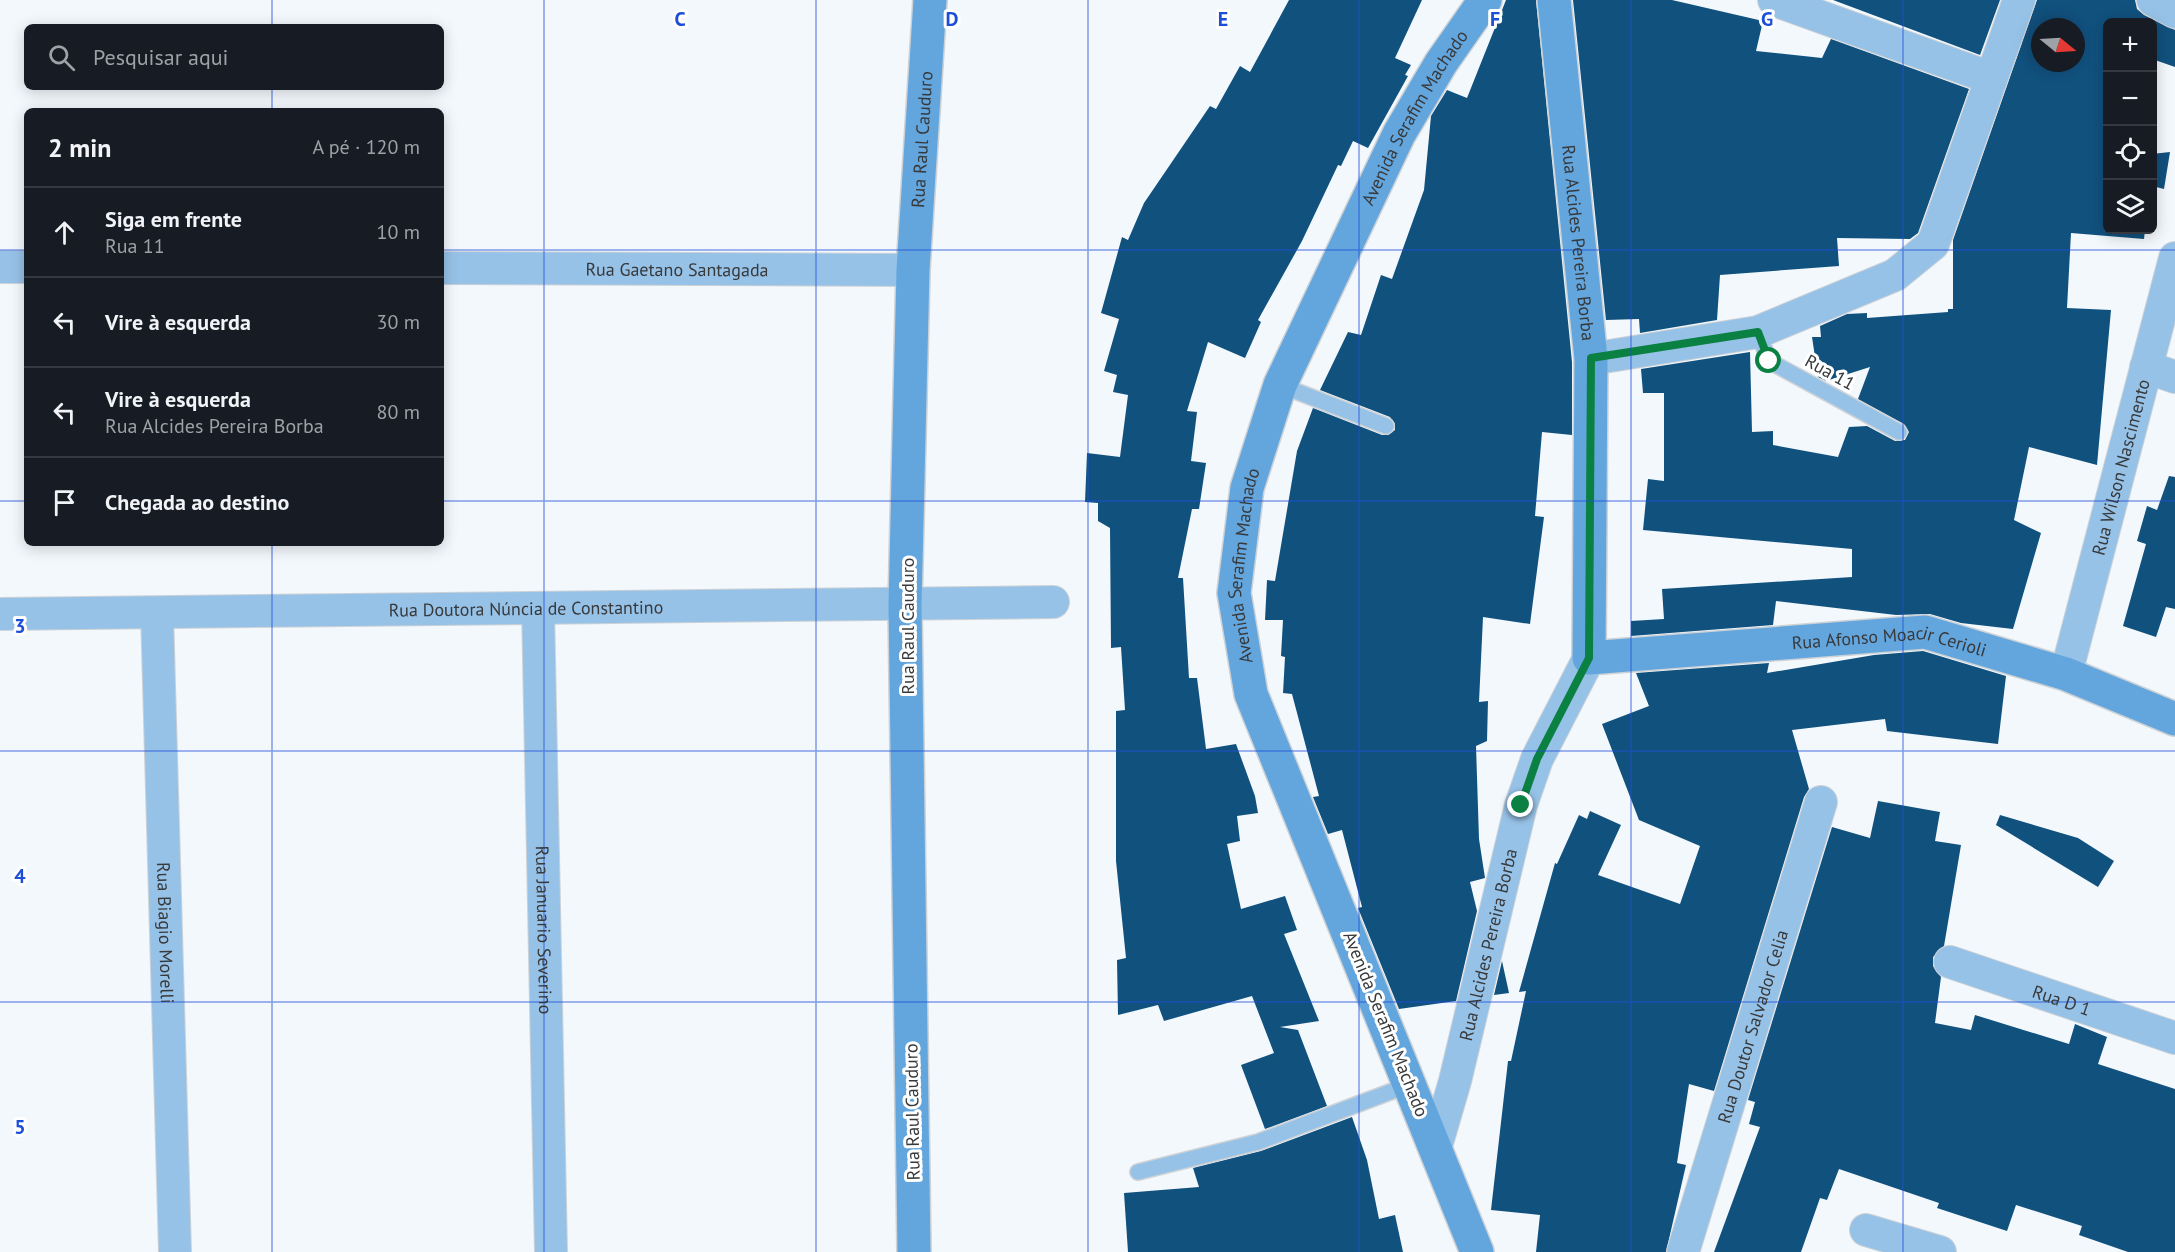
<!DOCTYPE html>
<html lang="pt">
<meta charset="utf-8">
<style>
:root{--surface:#171b24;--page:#242831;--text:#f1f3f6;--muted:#9ea1a6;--line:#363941}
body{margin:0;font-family:"PT Sans",sans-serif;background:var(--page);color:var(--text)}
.controls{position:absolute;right:18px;top:18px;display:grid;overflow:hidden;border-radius:9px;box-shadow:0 3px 15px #0003}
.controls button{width:54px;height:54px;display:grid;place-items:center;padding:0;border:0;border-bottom:2px solid var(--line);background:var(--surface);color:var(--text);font:30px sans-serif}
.compass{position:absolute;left:2031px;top:18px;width:54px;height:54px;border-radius:50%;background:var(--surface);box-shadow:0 3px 15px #0003;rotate:108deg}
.stop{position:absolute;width:18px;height:18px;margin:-14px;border:4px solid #0b8043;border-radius:50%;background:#fff}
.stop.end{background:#0b8043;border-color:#fff;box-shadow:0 2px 6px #0008}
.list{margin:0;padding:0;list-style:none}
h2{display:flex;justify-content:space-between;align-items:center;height:78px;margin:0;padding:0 24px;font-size:26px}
h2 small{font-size:20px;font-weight:400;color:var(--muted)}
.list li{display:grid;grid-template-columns:39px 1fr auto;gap:18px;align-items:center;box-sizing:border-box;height:90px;padding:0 24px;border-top:2px solid var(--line)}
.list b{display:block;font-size:22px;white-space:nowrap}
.list p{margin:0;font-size:20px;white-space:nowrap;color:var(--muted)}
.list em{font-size:20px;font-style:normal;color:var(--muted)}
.icon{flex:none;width:33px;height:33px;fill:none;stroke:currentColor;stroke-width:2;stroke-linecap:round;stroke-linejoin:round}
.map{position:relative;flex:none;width:2175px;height:1252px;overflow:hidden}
.search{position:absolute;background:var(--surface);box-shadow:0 3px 15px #0003;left:24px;top:24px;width:420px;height:66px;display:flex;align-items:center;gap:15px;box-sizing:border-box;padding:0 21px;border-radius:9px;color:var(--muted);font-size:22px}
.panel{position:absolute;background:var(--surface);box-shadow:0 3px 15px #0003;left:24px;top:108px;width:420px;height:438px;border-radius:9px}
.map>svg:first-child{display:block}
.building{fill:#11517e;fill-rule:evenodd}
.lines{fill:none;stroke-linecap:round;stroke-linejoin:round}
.lane-casing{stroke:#cdd2d6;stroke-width:18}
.street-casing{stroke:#cdd2d6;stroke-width:34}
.secondary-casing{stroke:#cdd2d6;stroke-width:36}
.lane{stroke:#97c2e7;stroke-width:15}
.street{stroke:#97c2e7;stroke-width:32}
.secondary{stroke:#63a6de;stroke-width:33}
.route{stroke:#0b8043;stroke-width:8}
.grid{fill:none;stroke:#1d4ed8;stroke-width:1.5;stroke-opacity:0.55}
.labels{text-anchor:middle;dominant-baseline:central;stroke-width:6;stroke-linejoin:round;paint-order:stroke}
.street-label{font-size:18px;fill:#37393b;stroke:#fff}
.grid-label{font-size:20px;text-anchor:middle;font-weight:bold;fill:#1d4ed8;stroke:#fff;stroke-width:6;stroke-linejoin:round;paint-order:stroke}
</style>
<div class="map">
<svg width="2175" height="1252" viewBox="0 0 2175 1252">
<rect width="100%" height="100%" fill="#f3f8fd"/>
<path class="building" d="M 1289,0 L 1422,0 L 1395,58 L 1411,65 L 1405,75 L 1408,76 L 1368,148 L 1353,141 L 1341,166 L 1338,165 L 1302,241 L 1258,320 L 1261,322 L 1245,358 L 1208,342 L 1187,411 L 1197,412 L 1191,461 L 1206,463 L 1199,509 L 1192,509 L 1178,578 L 1183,578 L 1189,678 L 1197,678 L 1206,749 L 1236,744 L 1255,796 L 1258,813 L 1237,816 L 1240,841 L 1227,844 L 1241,909 L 1285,896 L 1297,930 L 1284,934 L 1319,1021 L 1280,1027 L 1298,1030 L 1327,1106 L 1265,1129 L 1241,1065 L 1274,1053 L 1252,996 L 1164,1021 L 1158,1005 L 1118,1015 L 1117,960 L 1126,958 L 1116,861 L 1116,711 L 1125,710 L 1121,647 L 1111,648 L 1110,528 L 1098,521 L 1098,503 L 1085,502 L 1087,453 L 1120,457 L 1128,395 L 1113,392 L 1117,375 L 1104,371 L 1119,319 L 1101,313 L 1122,237 L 1128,240 L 1144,203 L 1210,106 L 1216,109 L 1240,66 L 1250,72 Z
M 1506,0 L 1536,0 L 1572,362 L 1572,435 L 1542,432 L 1535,516 L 1544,517 L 1530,624 L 1483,617 L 1479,702 L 1488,701 L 1487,741 L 1476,746 L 1479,839 L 1485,878 L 1470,882 L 1477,911 L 1456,1001 L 1399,1009 L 1358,908 L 1362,907 L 1342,830 L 1328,834 L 1313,797 L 1319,796 L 1292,694 L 1283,693 L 1285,657 L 1281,656 L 1283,620 L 1265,620 L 1267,580 L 1275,581 L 1297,451 L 1313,408 L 1382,435 L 1388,435 L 1395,430 L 1395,424 L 1390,417 L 1320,390 L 1348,332 L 1361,335 L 1381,275 L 1392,279 L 1424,190 L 1431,116 L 1447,90 L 1467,98 Z
M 1573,0 L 1672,0 L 1763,21 L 1756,51 L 1822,58 L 1831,39 L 1969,89 L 1918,233 L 1910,239 L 1837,238 L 1839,266 L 1720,275 L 1717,320 L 1640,333 L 1639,319 L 1606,320 Z
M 1833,0 L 2000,0 L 1980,55 Z
M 2037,0 L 2135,0 L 2137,9 L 2144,15 L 2175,30 L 2175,67 L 2155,60 L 2152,67 L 2152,22 L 2108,22 L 2108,230 L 2145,230 L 2144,239 L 2071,233 L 2067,308 L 2111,310 L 2097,465 L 2029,447 L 2014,520 L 2041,533 L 2013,629 L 1961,623 L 1930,614 L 1896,615 L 1776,601 L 1773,625 L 1631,636 L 1631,621 L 1664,619 L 1662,589 L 1852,577 L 1852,549 L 1643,530 L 1648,479 L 1664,481 L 1664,393 L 1643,393 L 1641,369 L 1750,352 L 1752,432 L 1773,431 L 1773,445 L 1838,457 L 1849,427 L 1867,426 L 1895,441 L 1905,440 L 1909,432 L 1904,424 L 1858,399 L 1870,367 L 1826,381 L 1818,377 L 1812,337 L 1821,337 L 1820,326 L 1847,314 L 1867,313 L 1867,318 L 1948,312 L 1948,309 L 1953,309 L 1953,240 ZM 2040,27 L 2076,27 L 2076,63 L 2040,63 Z
M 2170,152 L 2164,189 L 2152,186 L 2152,154 Z
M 2169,476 L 2175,477 L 2175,609 L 2166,607 L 2156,637 L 2123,626 L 2146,544 L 2137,541 L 2147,506 L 2157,510 Z
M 1923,651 L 2006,676 L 1998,744 L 1887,731 L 1885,719 L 1792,730 L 1809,789 L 1804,797 L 1714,1091 L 1689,1084 L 1677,1163 L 1686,1165 L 1666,1252 L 1536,1252 L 1540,1215 L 1491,1210 L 1508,1061 L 1511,1061 L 1526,991 L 1519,992 L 1555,863 L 1557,864 L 1579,815 L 1587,819 L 1590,811 L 1621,825 L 1598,875 L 1680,904 L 1700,846 L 1639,820 L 1602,724 L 1649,706 L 1636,673 L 1769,663 L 1767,673 L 1874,655 Z
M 1878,801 L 1940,812 L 1935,841 L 1961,845 L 1944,946 L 1933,957 L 1933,966 L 1941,977 L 1935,1023 L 1971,1030 L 1975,1015 L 2069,1044 L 2075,1024 L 2107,1037 L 2098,1064 L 2175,1089 L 2175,1252 L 2128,1252 L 2079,1235 L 2082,1226 L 2016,1205 L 2007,1231 L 1937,1208 L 1939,1203 L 1839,1169 L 1827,1200 L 1820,1198 L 1801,1252 L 1714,1252 L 1760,1127 L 1749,1124 L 1755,1102 L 1748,1100 L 1832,827 L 1870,838 Z
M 2000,815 L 2078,838 L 2114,861 L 2098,887 L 1996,825 Z
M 1502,961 L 1509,993 L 1494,995 Z
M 1352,1117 L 1367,1160 L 1379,1219 L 1395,1215 L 1403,1252 L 1128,1252 L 1124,1193 L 1199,1187 L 1193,1168 L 1261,1151 Z"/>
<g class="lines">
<g class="lane-casing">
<path id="lane" d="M 1758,332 L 1769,361 L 1899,432
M 1280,385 L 1386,426
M 1138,1172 L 1258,1142 L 1411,1084"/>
</g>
<g class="street-casing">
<g id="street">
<path d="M 1774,0 L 1991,78"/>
<path d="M 2153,0 L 2175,12"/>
<path d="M 0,267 L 27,267"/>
<path id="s1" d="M 441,268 L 913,270"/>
<path d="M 1591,359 L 1758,332 L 1895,275 L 1933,244 L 2019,0"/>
<path d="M 2146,367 L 2175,377"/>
<path id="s2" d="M 538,609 L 551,1252"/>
<path id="s3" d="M 157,613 L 175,1252"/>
<path id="s4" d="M 0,614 L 1053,602"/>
<path id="s5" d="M 2066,674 L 2175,258"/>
<path id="s6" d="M 1950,962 L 2175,1038"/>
<path id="s7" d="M 1436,1146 L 1455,1081 L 1521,805 L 1537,759 L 1589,658"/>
<path d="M 1866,1230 L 1940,1252"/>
<path id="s8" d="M 1683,1252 L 1821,802"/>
</g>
</g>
<g class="secondary-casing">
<g id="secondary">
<path id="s9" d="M 1554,0 L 1591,359 L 1589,658 L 1925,632 L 2066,674 L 2175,719"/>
<path id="s10" d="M 914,1252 L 905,605 L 913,270 L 930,0"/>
<path id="s11" d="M 1477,1252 L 1251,694 L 1234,593 L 1247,488 L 1280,385 L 1399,134 L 1441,63 L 1485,0"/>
</g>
</g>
<use href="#lane" class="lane"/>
<use href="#street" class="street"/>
<use href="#secondary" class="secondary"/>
</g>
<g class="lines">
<path class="route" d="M 1521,805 L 1537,759 L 1589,658 L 1591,358 L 1758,332 L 1769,361"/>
</g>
<path class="grid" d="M 272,0 L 272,27M 544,0 L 544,1252M 816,0 L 816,1252M 1088,0 L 1088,1252M 1359,0 L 1359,1252M 1631,0 L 1631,1252M 1903,0 L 1903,1252M 272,87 L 272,111M 0,250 L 27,250M 441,250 L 2175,250M 0,501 L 27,501M 441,501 L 2175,501M 272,543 L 272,1252M 0,751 L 2175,751M 0,1002 L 2175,1002"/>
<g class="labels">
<g class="street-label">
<text stroke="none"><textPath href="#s11" startOffset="1218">Avenida Serafim Machado</textPath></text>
<text stroke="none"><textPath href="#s10" startOffset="1113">Rua Raul Cauduro</textPath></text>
<text stroke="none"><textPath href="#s9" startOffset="244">Rua Alcides Pereira Borba</textPath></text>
<text stroke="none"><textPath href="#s1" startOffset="236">Rua Gaetano Santagada</textPath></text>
<text transform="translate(1830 372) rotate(29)">Rua 11</text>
<text stroke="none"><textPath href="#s5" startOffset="214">Rua Wilson Nascimento</textPath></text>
<text stroke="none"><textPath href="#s11" startOffset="732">Avenida Serafim Machado</textPath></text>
<text stroke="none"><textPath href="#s4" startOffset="526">Rua Doutora Núncia de Constantino</textPath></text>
<text transform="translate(907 626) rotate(-90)">Rua Raul Cauduro</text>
<text stroke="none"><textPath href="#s9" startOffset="962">Rua Afonso Moacir Cerioli</textPath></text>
<text stroke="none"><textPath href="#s2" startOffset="321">Rua Januario Severino</textPath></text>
<text stroke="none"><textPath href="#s3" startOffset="320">Rua Biagio Morelli</textPath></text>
<text stroke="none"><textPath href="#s7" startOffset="208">Rua Alcides Pereira Borba</textPath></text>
<text stroke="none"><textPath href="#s6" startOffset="118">Rua D 1</textPath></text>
<text transform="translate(1386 1024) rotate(68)">Avenida Serafim Machado</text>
<text stroke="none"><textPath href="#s8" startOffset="236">Rua Doutor Salvador Celia</textPath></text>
<text transform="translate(912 1112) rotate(-91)">Rua Raul Cauduro</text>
</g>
</g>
<g class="grid-label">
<text x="680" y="26">C</text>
<text x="952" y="26">D</text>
<text x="1223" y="26">E</text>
<text x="1495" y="26">F</text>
<text x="1767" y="26">G</text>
<text x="20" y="633">3</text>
<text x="20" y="883">4</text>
<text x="20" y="1134">5</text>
</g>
</svg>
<div class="controls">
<button>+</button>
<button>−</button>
<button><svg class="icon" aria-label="locate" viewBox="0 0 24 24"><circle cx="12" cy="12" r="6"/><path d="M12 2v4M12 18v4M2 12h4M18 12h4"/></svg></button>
<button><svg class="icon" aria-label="layers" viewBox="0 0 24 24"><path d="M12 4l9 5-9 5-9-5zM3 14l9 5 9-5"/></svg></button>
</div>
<svg class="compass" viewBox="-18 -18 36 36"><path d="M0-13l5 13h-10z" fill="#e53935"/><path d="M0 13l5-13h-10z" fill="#9ea1a6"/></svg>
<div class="stop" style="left:1769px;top:361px"></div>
<div class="stop end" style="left:1521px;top:805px"></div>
<div class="search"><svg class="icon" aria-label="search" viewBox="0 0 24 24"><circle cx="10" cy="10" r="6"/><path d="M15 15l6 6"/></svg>Pesquisar aqui</div>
<section class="panel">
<h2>2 min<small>A pé · 120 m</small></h2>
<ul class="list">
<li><svg class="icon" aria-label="ahead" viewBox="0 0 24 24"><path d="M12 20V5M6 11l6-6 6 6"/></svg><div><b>Siga em frente</b><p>Rua 11</p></div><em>10 m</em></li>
<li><svg class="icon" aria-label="left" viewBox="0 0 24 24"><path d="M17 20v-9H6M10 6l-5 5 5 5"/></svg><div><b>Vire à esquerda</b></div><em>30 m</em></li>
<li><svg class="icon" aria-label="left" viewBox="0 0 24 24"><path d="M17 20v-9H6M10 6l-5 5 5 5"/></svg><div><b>Vire à esquerda</b><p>Rua Alcides Pereira Borba</p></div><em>80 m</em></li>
<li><svg class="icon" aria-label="arrive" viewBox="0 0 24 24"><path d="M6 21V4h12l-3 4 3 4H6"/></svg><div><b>Chegada ao destino</b></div></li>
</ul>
</section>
</div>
